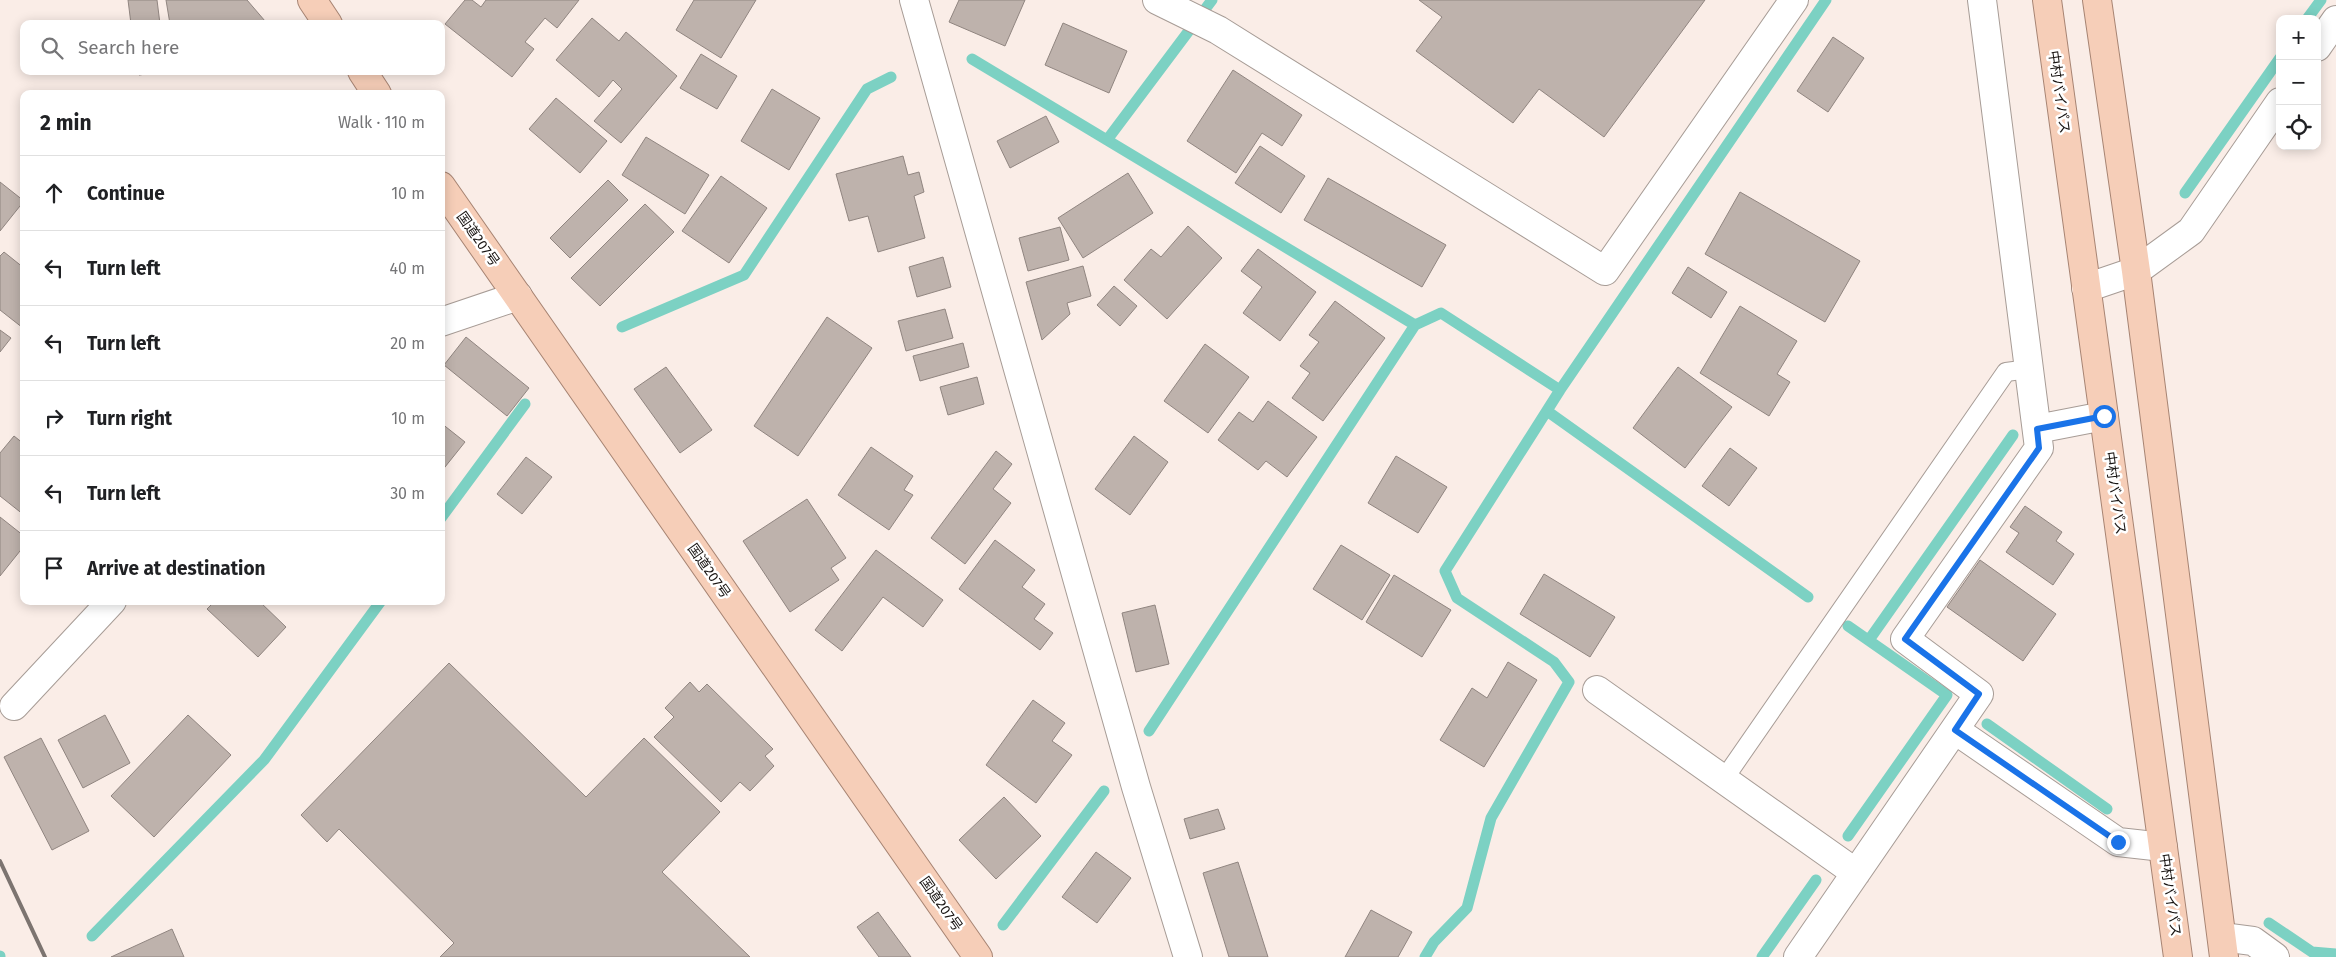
<!DOCTYPE html>
<meta charset="utf-8">
<style>
:root{--surface:#fff;--page:#f6f6f6;--text:#202124;--muted:#757577;--line:#e0e0e0}
body{margin:0;font-family:"Fira Sans","Noto Sans JP",sans-serif;background:var(--page);color:var(--text)}
.controls{position:absolute;right:15px;top:15px;display:grid;overflow:hidden;border-radius:10px;box-shadow:0 2px 12px #0003}
.controls button{width:45px;height:45px;display:grid;place-items:center;padding:0;border:0;border-bottom:1px solid var(--line);background:var(--surface);color:var(--text);font:25px sans-serif}
.stop{position:absolute;width:15px;height:15px;margin:-11px;border:4px solid #1a73e8;border-radius:50%;background:#fff}
.stop.end{background:#1a73e8;border-color:#fff;box-shadow:0 1px 5px #0008}
.list{margin:0;padding:0;list-style:none}
h2{display:flex;justify-content:space-between;align-items:center;height:65px;margin:0;padding:0 20px;font-size:21px}
h2 small{font-size:16px;font-weight:400;color:var(--muted)}
.list li{display:grid;grid-template-columns:32px 1fr auto;gap:15px;align-items:center;box-sizing:border-box;height:75px;padding:0 20px;border-top:1px solid var(--line)}
.list b{display:block;font-size:19px;white-space:nowrap}
.list em{font-size:16px;font-style:normal;color:var(--muted)}
.icon{flex:none;width:28px;height:28px;fill:none;stroke:currentColor;stroke-width:2;stroke-linecap:round;stroke-linejoin:round}
.map{position:relative;flex:none;width:2336px;height:957px;overflow:hidden}
.search{position:absolute;background:var(--surface);box-shadow:0 2px 12px #0003;left:20px;top:20px;width:425px;height:55px;display:flex;align-items:center;gap:12px;box-sizing:border-box;padding:0 18px;border-radius:10px;color:var(--muted);font-size:19px}
.panel{position:absolute;background:var(--surface);box-shadow:0 2px 12px #0003;left:20px;top:90px;width:425px;height:515px;border-radius:10px}
.map>svg:first-child{display:block}
.lines{fill:none;stroke-linecap:round;stroke-linejoin:round}
.stream{stroke:#7cd1c3;stroke-width:11}
.building{fill:#beb2ac;stroke:#908580}
.service-casing{stroke:#a79c96;stroke-width:20}
.minor-casing{stroke:#a79c96;stroke-width:30}
.tertiary-casing{stroke:#a79c96;stroke-width:30}
.trunk-casing{stroke:#a78473;stroke-width:30}
.service{stroke:#fff;stroke-width:18}
.minor{stroke:#fff;stroke-width:28}
.tertiary{stroke:#fff;stroke-width:28}
.trunk{stroke:#f6ceb8;stroke-width:28}
.rail{stroke:#7c7470;stroke-width:4}
.route{stroke:#1a73e8;stroke-width:6}
.labels{text-anchor:middle;dominant-baseline:central;stroke-width:5;stroke-linejoin:round;paint-order:stroke}
.street-label{font-size:14px;fill:#181412;stroke:#fff}
</style>
<div class="map">
<svg width="2336" height="957" viewBox="0 0 2336 957">
<rect width="100%" height="100%" fill="#faede7"/>
<g class="lines">
<path class="stream" d="M 2307,19 L 2321,0
M 972,59 L 1415,325
M 1107,140 L 1212,0
M 2185,193 L 2280,58
M 622,327 L 744,275 L 867,89 L 891,77
M 1547,411 L 1808,597
M 441,518 L 525,404
M 1869,640 L 2013,435
M 1987,724 L 2107,809
M 1149,731 L 1415,325 L 1441,313 L 1560,390
M 1848,836 L 1947,695 L 1848,626
M 2269,923 L 2312,952 L 2336,954
M 1003,925 L 1104,791
M 92,936 L 264,760 L 381,601
M 0,956 L 0,957
M 1425,957 L 1434,942 L 1467,908 L 1491,818 L 1569,682 L 1554,662 L 1457,598 L 1445,571 L 1560,390 L 1826,0
M 1762,957 L 1816,880"/>
</g>
<path class="building" d="M 128,0 L 157,0 L 160,24 L 131,24 Z
M 166,0 L 247,0 L 265,21 L 264,24 L 170,24 Z
M 465,0 L 472,0 L 481,7 L 486,0 L 579,0 L 557,28 L 545,18 L 525,42 L 534,49 L 512,77 L 445,24 Z
M 694,0 L 756,0 L 721,58 L 676,30 Z
M 959,0 L 1025,0 L 1005,46 L 949,22 Z
M 1419,0 L 1705,0 L 1604,137 L 1539,89 L 1513,123 L 1416,51 L 1442,17 Z
M 592,18 L 619,41 L 626,32 L 677,76 L 621,143 L 594,121 L 622,89 L 613,80 L 599,97 L 556,60 Z
M 1063,23 L 1127,51 L 1109,93 L 1045,65 Z
M 1833,37 L 1864,58 L 1828,112 L 1797,91 Z
M 701,54 L 737,76 L 717,109 L 680,88 Z
M 1233,70 L 1302,115 L 1282,146 L 1262,133 L 1236,173 L 1187,141 Z
M 138,71 L 167,71 L 139,75 Z
M 192,71 L 219,71 L 216,74 Z
M 772,89 L 820,118 L 789,170 L 741,141 Z
M 556,98 L 607,141 L 580,173 L 529,129 Z
M 1046,116 L 1059,142 L 1010,168 L 997,141 Z
M 646,137 L 709,175 L 685,214 L 622,175 Z
M 1260,146 L 1305,176 L 1281,213 L 1235,183 Z
M 903,156 L 908,175 L 919,172 L 924,192 L 914,196 L 925,238 L 878,252 L 868,216 L 849,221 L 836,174 Z
M 1128,173 L 1153,213 L 1083,258 L 1058,218 Z
M 721,176 L 767,208 L 729,263 L 682,231 Z
M 1328,178 L 1446,245 L 1422,287 L 1304,220 Z
M 608,180 L 628,200 L 570,258 L 550,238 Z
M 0,182 L 24,201 L 0,231 Z
M 1740,192 L 1860,261 L 1825,322 L 1705,254 Z
M 645,204 L 674,232 L 600,306 L 571,278 Z
M 1188,226 L 1222,258 L 1167,319 L 1124,280 L 1151,249 L 1161,257 Z
M 1060,227 L 1069,260 L 1028,271 L 1019,238 Z
M 1258,249 L 1316,292 L 1280,341 L 1243,313 L 1262,287 L 1241,271 Z
M 4,252 L 24,268 L 23,328 L 0,310 L 0,256 Z
M 943,257 L 951,287 L 917,297 L 909,267 Z
M 1083,266 L 1091,296 L 1067,303 L 1070,314 L 1042,340 L 1026,282 Z
M 1688,267 L 1727,292 L 1711,318 L 1672,293 Z
M 1114,286 L 1137,306 L 1120,326 L 1097,305 Z
M 1335,301 L 1385,338 L 1323,421 L 1292,398 L 1310,373 L 1300,366 L 1319,342 L 1309,335 Z
M 1740,306 L 1797,341 L 1777,374 L 1790,382 L 1769,416 L 1700,373 Z
M 945,309 L 953,338 L 906,351 L 898,321 Z
M 827,317 L 872,348 L 798,456 L 754,426 Z
M 0,330 L 11,338 L 0,352 Z
M 466,337 L 529,388 L 507,416 L 444,365 Z
M 963,343 L 969,367 L 920,381 L 913,356 Z
M 1205,344 L 1249,377 L 1208,433 L 1164,401 Z
M 666,367 L 712,430 L 680,453 L 634,389 Z
M 1678,367 L 1732,407 L 1685,468 L 1633,428 Z
M 977,377 L 984,404 L 948,415 L 940,387 Z
M 1268,401 L 1317,437 L 1287,477 L 1266,461 L 1258,470 L 1218,440 L 1239,412 L 1253,422 Z
M 441,423 L 465,442 L 441,472 Z
M 14,436 L 24,444 L 24,515 L 0,496 L 0,453 Z
M 1134,436 L 1168,462 L 1130,515 L 1095,489 Z
M 871,447 L 913,476 L 904,490 L 913,495 L 889,530 L 838,495 Z
M 1730,448 L 1757,468 L 1729,506 L 1702,486 Z
M 996,451 L 1012,464 L 993,489 L 1011,503 L 965,564 L 931,538 Z
M 1396,456 L 1447,487 L 1418,533 L 1368,503 Z
M 526,457 L 552,477 L 522,514 L 497,494 Z
M 807,499 L 846,558 L 831,568 L 839,580 L 790,612 L 743,541 Z
M 2025,506 L 2062,532 L 2056,541 L 2074,554 L 2053,585 L 2006,552 L 2019,533 L 2010,527 Z
M 0,517 L 24,536 L 24,546 L 0,576 Z
M 995,540 L 1035,570 L 1022,587 L 1045,604 L 1034,619 L 1053,633 L 1040,650 L 959,589 Z
M 1341,545 L 1390,575 L 1362,620 L 1313,589 Z
M 876,550 L 943,600 L 923,627 L 883,597 L 842,651 L 815,630 Z
M 1980,560 L 2056,614 L 2023,661 L 1947,607 Z
M 1544,574 L 1615,617 L 1590,657 L 1520,614 Z
M 1394,575 L 1451,610 L 1422,657 L 1366,622 Z
M 215,601 L 259,601 L 286,627 L 258,657 L 207,609 Z
M 1155,605 L 1169,664 L 1136,672 L 1122,613 Z
M 1508,662 L 1537,680 L 1484,767 L 1440,740 L 1472,688 L 1487,698 Z
M 449,663 L 586,797 L 644,738 L 720,812 L 662,872 L 750,957 L 440,957 L 454,943 L 339,829 L 327,842 L 301,815 Z
M 690,682 L 699,692 L 707,684 L 773,749 L 765,756 L 774,766 L 750,791 L 740,782 L 721,802 L 654,737 L 674,717 L 665,708 Z
M 1033,700 L 1065,723 L 1052,741 L 1072,755 L 1036,803 L 986,765 Z
M 105,715 L 130,763 L 83,788 L 58,740 Z
M 188,715 L 231,755 L 154,837 L 111,796 Z
M 41,738 L 89,831 L 52,850 L 4,757 Z
M 1004,797 L 1041,836 L 996,879 L 959,840 Z
M 1218,809 L 1225,829 L 1190,839 L 1184,819 Z
M 1096,852 L 1131,878 L 1097,923 L 1062,897 Z
M 1238,862 L 1268,957 L 1229,957 L 1203,873 Z
M 1371,910 L 1412,932 L 1398,957 L 1345,957 Z
M 878,912 L 911,957 L 879,957 L 857,927 Z
M 172,929 L 184,957 L 111,957 Z"/>
<g class="lines">
<g class="service-casing">
<path id="service" d="M 1724,779 L 2006,372 L 2029,369"/>
</g>
<g class="minor-casing">
<path id="minor" d="M 1157,0 L 1218,30 L 1605,271 L 1794,0
M 2317,47 L 2336,20
M 2086,288 L 2136,271 L 2191,231 L 2280,102
M 441,322 L 518,296
M 2037,429 L 2104,416
M 1597,690 L 1856,873
M 14,706 L 112,601
M 1955,730 L 2118,842 L 2163,847
M 2222,937 L 2253,941 L 2275,957
M 1798,957 L 1979,694 L 1905,639 L 2039,448 L 1982,0"/>
</g>
<g class="tertiary-casing">
<path id="tertiary" d="M 914,0 L 1136,787 L 1188,957"/>
</g>
<g class="trunk-casing">
<path id="trunk" d="M 312,0 L 328,24
M 2047,0 L 2178,957
M 2097,0 L 2136,271 L 2224,957
M 362,71 L 377,94
M 441,186 L 978,957"/>
</g>
<use href="#service" class="service"/>
<use href="#minor" class="minor"/>
<use href="#tertiary" class="tertiary"/>
<use href="#trunk" class="trunk"/>
<path class="rail" d="M 0,861 L 45,957"/>
</g>
<g class="lines">
<path class="route" d="M 2104,416 L 2037,429 L 2039,448 L 1905,639 L 1979,694 L 1955,730 L 2118,842"/>
</g>
<g class="labels">
<g class="street-label">
<text transform="translate(2059 92) rotate(82)">中村バイパス</text>
<text transform="translate(478 239) rotate(55)">国道207号</text>
<text transform="translate(2115 493) rotate(82)">中村バイパス</text>
<text transform="translate(709 571) rotate(55)">国道207号</text>
<text transform="translate(2170 895) rotate(82)">中村バイパス</text>
<text transform="translate(941 904) rotate(55)">国道207号</text>
</g>
</g>
</svg>
<div class="controls">
<button>+</button>
<button>−</button>
<button><svg class="icon" aria-label="locate" viewBox="0 0 24 24"><circle cx="12" cy="12" r="6"/><path d="M12 2v4M12 18v4M2 12h4M18 12h4"/></svg></button>
</div>
<div class="stop" style="left:2104px;top:416px"></div>
<div class="stop end" style="left:2118px;top:842px"></div>
<div class="search"><svg class="icon" aria-label="search" viewBox="0 0 24 24"><circle cx="10" cy="10" r="6"/><path d="M15 15l6 6"/></svg>Search here</div>
<section class="panel">
<h2>2 min<small>Walk · 110 m</small></h2>
<ul class="list">
<li><svg class="icon" aria-label="ahead" viewBox="0 0 24 24"><path d="M12 20V5M6 11l6-6 6 6"/></svg><div><b>Continue</b></div><em>10 m</em></li>
<li><svg class="icon" aria-label="left" viewBox="0 0 24 24"><path d="M17 20v-9H6M10 6l-5 5 5 5"/></svg><div><b>Turn left</b></div><em>40 m</em></li>
<li><svg class="icon" aria-label="left" viewBox="0 0 24 24"><path d="M17 20v-9H6M10 6l-5 5 5 5"/></svg><div><b>Turn left</b></div><em>20 m</em></li>
<li><svg class="icon" aria-label="right" viewBox="0 0 24 24"><path d="M7 20v-9h11M14 6l5 5-5 5"/></svg><div><b>Turn right</b></div><em>10 m</em></li>
<li><svg class="icon" aria-label="left" viewBox="0 0 24 24"><path d="M17 20v-9H6M10 6l-5 5 5 5"/></svg><div><b>Turn left</b></div><em>30 m</em></li>
<li><svg class="icon" aria-label="arrive" viewBox="0 0 24 24"><path d="M6 21V4h12l-3 4 3 4H6"/></svg><div><b>Arrive at destination</b></div></li>
</ul>
</section>
</div>
